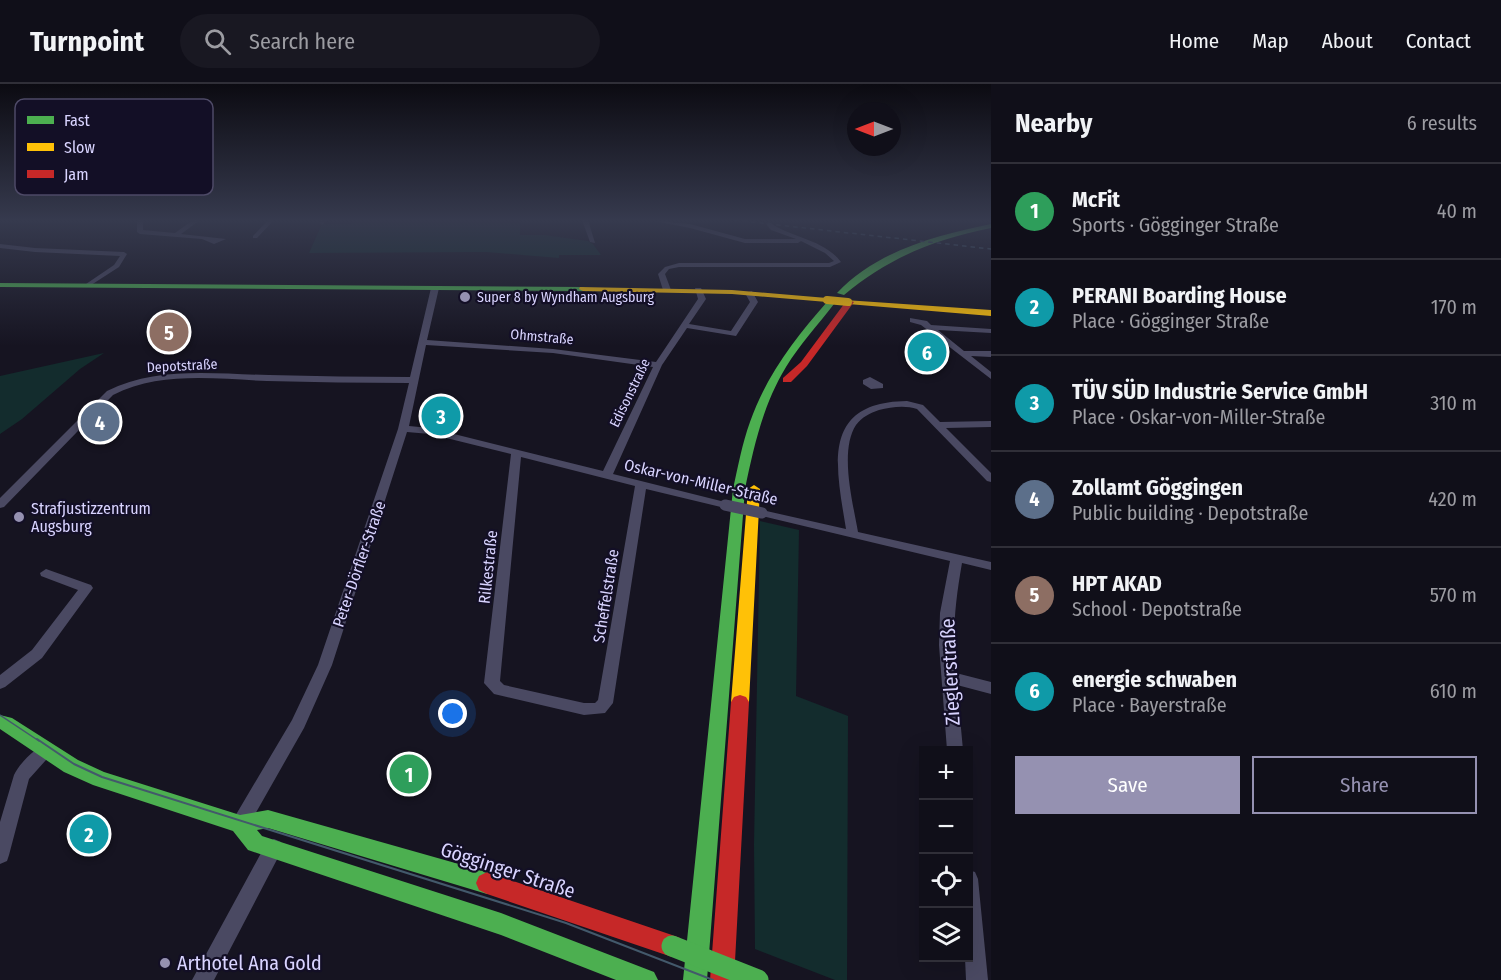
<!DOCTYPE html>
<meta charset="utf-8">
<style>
:root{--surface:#100f19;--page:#191822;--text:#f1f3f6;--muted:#9c9ca2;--line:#302f38;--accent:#9591b1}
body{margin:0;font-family:"Fira Sans Condensed",sans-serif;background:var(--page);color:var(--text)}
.controls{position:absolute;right:18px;bottom:18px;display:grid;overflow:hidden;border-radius:0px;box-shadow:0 6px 24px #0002}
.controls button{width:54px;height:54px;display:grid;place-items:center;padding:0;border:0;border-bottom:2px solid var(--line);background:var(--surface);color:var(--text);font:30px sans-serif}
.compass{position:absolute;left:847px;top:18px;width:54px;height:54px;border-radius:50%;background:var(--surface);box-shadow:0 6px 24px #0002;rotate:270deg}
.you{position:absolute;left:453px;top:630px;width:21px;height:21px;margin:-15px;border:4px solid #fff;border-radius:50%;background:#1a73e8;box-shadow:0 0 0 9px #1a73e833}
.badge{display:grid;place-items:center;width:39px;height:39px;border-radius:50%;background:var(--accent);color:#fff;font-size:20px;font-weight:700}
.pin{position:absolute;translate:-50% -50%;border:3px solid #fff;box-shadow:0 2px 6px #0006}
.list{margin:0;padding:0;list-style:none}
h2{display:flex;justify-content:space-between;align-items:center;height:78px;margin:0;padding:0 24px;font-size:26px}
h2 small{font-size:20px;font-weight:400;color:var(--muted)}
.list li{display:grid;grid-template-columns:39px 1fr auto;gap:18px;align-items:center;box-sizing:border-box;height:96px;padding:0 24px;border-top:2px solid var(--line)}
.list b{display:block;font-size:22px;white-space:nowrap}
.list p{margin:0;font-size:20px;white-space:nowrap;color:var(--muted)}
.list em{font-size:20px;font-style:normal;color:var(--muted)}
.actions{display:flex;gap:12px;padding:18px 24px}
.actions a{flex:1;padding:14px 0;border:2px solid var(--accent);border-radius:0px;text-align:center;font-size:21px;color:var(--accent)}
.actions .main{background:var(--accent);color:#fff}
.icon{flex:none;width:33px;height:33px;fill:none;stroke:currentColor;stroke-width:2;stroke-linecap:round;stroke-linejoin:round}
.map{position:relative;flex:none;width:991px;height:896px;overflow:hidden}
header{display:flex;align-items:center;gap:36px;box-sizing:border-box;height:84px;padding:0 30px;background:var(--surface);border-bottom:2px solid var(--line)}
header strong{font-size:28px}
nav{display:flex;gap:33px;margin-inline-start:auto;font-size:21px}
.search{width:420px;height:54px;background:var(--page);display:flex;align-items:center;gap:15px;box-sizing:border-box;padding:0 21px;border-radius:33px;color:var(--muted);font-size:22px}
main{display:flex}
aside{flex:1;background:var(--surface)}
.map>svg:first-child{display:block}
.green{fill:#132c2d}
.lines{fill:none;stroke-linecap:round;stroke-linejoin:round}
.street{fill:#4a4962;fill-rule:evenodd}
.fast{fill:#4caf50;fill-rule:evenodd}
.slow{fill:#ffc107;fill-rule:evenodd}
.jam{fill:#c62828;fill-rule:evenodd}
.tram-far1{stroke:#43596b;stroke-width:1.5}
.tram{stroke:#43596b;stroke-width:2}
.rail{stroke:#43596b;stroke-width:1.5;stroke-dasharray:4.5 4;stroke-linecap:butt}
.street-bridge{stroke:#4a4962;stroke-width:11}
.fast-bridge{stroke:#4caf50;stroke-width:21}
.slow-bridge{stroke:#ffc107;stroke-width:8}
.poi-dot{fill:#9591b1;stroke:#130f26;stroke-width:2}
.labels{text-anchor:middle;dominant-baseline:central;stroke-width:4.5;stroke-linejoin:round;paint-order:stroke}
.far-poi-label{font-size:14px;fill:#d9d4ff;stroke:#130f26;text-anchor:start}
.far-street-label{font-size:14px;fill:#d9d4ff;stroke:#130f26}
.street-label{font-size:16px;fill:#d9d4ff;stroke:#130f26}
.poi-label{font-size:16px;fill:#d9d4ff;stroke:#130f26;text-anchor:start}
.near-street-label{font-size:20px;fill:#d9d4ff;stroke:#130f26}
.near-poi-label{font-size:20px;fill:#d9d4ff;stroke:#130f26;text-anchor:start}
.key{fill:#130f26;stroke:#4e4a67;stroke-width:1.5}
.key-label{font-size:16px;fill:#d9d4ff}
</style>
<header>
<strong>Turnpoint</strong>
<div class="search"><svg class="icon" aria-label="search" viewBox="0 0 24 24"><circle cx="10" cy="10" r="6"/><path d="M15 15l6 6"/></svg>Search here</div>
<nav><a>Home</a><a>Map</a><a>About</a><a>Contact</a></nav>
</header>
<main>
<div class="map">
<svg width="991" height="896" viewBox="0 0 991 896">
<rect width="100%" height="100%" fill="#161421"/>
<path class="green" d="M 353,136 L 520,136 L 520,151 L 544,151 L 588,157 L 593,160 L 601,171 L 559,171 L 559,174 L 486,168 L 309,169 L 322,140 L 351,140 Z
M 104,269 L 80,285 L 22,335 L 0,350 L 0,292 Z
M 760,437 L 799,446 L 796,612 L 848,632 L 847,896 L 835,896 L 755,865 L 754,761 Z"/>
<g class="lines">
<path class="street" d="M 137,136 L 143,136 L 143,146 L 175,149 L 193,136 L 200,136 L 181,150 L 226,155 L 214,160 L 202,155 L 140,150 L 137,148 Z
M 268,136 L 274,136 L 257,154 L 253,154 L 253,152 Z
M 321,136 L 327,136 L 322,141 L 319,139 Z
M 582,136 L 588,136 L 595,159 L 590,158 Z
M 649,136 L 690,140 L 745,155 L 796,155 L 771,146 L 766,140 L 769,138 C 791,154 824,155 841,178 L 830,183 L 679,183 L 669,185 L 665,190 L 671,206 L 667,208 L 663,206 L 658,190 L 665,183 L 679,179 L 829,179 L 834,177 L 825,169 L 801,157 L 798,159 L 745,159 L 690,144 Z
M 0,160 L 35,164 L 124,168 L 127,170 L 119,183 L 88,203 L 85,201 L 86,200 L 114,181 L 120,172 L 35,168 L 0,164 Z
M 435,202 L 439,204 L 427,256 L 553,265 L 656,278 L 698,215 L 695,204 L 701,204 L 706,215 L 689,240 L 731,247 L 750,218 L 745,209 L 752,207 L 758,218 L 736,252 L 687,244 L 662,281 L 613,390 L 729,419 L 731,421 L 725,424 L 646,405 L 613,619 L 605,629 L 584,631 L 494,610 L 484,599 L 511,370 L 430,350 L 407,348 L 332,581 L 304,644 L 246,746 L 240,748 L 234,746 L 231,740 L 234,734 L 292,636 L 318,581 L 398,345 L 409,299 C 362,299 314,298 267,297 C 215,295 161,287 113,311 L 4,423 L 0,424 L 0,414 L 107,307 C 157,282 214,290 269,291 C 316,292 363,293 410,293 L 431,204 ZM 426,261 L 553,269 L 653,283 L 603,387 L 430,344 L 409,342 ZM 521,373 L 635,402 L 598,616 L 595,619 L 584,619 L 504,601 L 500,597 Z
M 910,234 L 927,237 L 931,241 L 991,245 L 991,249 L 938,246 L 964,267 L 991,267 L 991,273 L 971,272 L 991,288 L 991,295 L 921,241 L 910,238 Z
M 870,293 L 883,300 L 883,304 L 871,305 L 863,300 L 863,296 Z
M 907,317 L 923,321 L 940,338 L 991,337 L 991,343 L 946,344 L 991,389 L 991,398 L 987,397 L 917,325 C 905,321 891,323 879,326 C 870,329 862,333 856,341 C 839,367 853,419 858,448 L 991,478 L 991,486 L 962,479 C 955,519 952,549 956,589 L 991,598 L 991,610 L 957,601 L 963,666 L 947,666 L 939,561 L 940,529 L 950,477 L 762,432 L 756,429 L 762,426 L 846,445 C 836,383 820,318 907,317 Z
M 46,485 L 91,501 L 93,504 L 42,574 L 5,603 L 0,605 L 0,591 L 32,566 L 78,506 L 41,492 L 40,489 Z
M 46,660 L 52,662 L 54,667 L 29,695 L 9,771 L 7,777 L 0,780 L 0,738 L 14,691 C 19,680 35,664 46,660 Z
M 274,755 L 281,758 L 283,764 L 214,896 L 192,896 L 267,758 Z
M 968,786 L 975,788 L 978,795 L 988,896 L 966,896 L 965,874 L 968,874 Z"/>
<path class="fast" d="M 991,140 L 991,144 C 935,155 888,174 844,211 L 837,209 C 876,167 937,151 991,140 Z
M 0,199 L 583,203 L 587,205 L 583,207 L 0,203 Z
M 827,218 L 834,220 C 818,241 800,260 786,283 C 763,321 754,362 745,405 L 707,896 L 683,896 L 733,405 C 738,383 742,360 750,338 C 766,292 795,254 827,218 Z
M 0,631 L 12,634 L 78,676 L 104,688 L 240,731 L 268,726 L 487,788 L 495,792 L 498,799 L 495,806 L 487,810 L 268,744 L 257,746 L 262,752 L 501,829 L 654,888 L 658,896 L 616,896 L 501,851 L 248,766 L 233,747 L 93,701 L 64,688 L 0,645 Z"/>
<path class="slow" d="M 580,203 L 732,206 L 827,214 L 831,216 L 827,218 L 732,210 L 583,207 L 579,205 Z
M 845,216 L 991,226 L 991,232 L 848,220 L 844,218 Z
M 754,401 L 760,405 L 749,618 L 746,623 L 740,625 L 734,623 L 731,618 L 748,405 Z"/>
<path class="jam" d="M 847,216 L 854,218 L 807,282 L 791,298 L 783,298 L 783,294 L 801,278 Z
M 740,611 L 746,613 L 749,618 L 734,896 L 710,896 L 731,618 L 734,613 Z
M 487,788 L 672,851 L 680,854 L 683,862 L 680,870 L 672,873 L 487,810 L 479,806 L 476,799 L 479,792 Z"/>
<path class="tram-far1" d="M 0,631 L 39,657"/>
<path class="tram" d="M 37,655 L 74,680 L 102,693 L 566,839 L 713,896"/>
<path class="rail" d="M 734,136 L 991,165"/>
<path class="street-bridge" d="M 725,421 L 762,429"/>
<path class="fast-bridge" d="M 672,862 L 758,896"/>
<path class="slow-bridge" d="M 827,216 L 848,218"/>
</g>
<linearGradient id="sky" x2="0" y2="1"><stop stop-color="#0c0b12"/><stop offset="0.52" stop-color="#363a4e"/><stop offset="1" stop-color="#363a4e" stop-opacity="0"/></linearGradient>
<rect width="991" height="262" fill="url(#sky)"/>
<g class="poi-dot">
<circle cx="465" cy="213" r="6"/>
<circle cx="19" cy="433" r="6"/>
<circle cx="165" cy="879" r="6"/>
</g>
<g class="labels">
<g class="far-poi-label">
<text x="477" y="213">Super 8 by Wyndham Augsburg</text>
</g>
<g class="far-street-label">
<text transform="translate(542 253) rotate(5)">Ohmstraße</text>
<text transform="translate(182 282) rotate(-3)">Depotstraße</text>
<text transform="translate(630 309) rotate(-64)">Edisonstraße</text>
</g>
<g class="street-label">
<text transform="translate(701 398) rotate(13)">Oskar-von-Miller-Straße</text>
<text transform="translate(359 480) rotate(-71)">Peter-Dörfler-Straße</text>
<text transform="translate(488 483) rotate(-84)">Rilkestraße</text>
<text transform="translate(606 512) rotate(-81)">Scheffelstraße</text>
</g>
<g class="poi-label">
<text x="31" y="424">Strafjustizzentrum<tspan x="31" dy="18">Augsburg</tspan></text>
</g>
<g class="near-street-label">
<text transform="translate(950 588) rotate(-93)">Zieglerstraße</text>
<text transform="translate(508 786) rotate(18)">Gögginger Straße</text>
</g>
<g class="near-poi-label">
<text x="177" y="879">Arthotel Ana Gold</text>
</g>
</g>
<rect x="15" y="15" width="198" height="96" rx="9" class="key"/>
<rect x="27" y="32" width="27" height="8" fill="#4caf50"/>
<rect x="27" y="59" width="27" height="8" fill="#ffc107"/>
<rect x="27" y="86" width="27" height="8" fill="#c62828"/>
<g class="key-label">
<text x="64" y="42">Fast</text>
<text x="64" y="69">Slow</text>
<text x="64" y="96">Jam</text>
</g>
</svg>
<div class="controls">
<button>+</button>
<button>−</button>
<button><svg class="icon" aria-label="locate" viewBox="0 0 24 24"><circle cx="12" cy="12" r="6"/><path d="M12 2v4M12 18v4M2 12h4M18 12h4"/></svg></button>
<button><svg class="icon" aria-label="layers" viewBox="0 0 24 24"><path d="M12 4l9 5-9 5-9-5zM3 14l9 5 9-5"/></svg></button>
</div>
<svg class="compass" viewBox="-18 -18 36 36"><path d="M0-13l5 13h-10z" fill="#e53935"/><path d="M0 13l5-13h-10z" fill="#9c9ca2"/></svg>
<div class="you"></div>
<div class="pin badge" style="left:409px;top:690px;background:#2e9e5b">1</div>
<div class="pin badge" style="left:89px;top:750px;background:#0f9aa8">2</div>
<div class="pin badge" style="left:441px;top:332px;background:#0f9aa8">3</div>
<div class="pin badge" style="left:100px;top:338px;background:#5c6f8a">4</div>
<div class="pin badge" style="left:169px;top:248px;background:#8d6e63">5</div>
<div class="pin badge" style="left:927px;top:268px;background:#0f9aa8">6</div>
</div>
<aside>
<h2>Nearby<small>6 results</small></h2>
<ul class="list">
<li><span class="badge" style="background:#2e9e5b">1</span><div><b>McFit</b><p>Sports · Gögginger Straße</p></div><em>40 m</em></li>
<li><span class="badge" style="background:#0f9aa8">2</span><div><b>PERANI Boarding House</b><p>Place · Gögginger Straße</p></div><em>170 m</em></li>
<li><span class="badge" style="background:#0f9aa8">3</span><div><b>TÜV SÜD Industrie Service GmbH</b><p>Place · Oskar-von-Miller-Straße</p></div><em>310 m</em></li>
<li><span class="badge" style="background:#5c6f8a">4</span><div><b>Zollamt Göggingen</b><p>Public building · Depotstraße</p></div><em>420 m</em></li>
<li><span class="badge" style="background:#8d6e63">5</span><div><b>HPT AKAD</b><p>School · Depotstraße</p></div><em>570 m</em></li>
<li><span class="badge" style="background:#0f9aa8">6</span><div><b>energie schwaben</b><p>Place · Bayerstraße</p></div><em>610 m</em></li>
</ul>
<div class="actions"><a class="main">Save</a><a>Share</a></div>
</aside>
</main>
